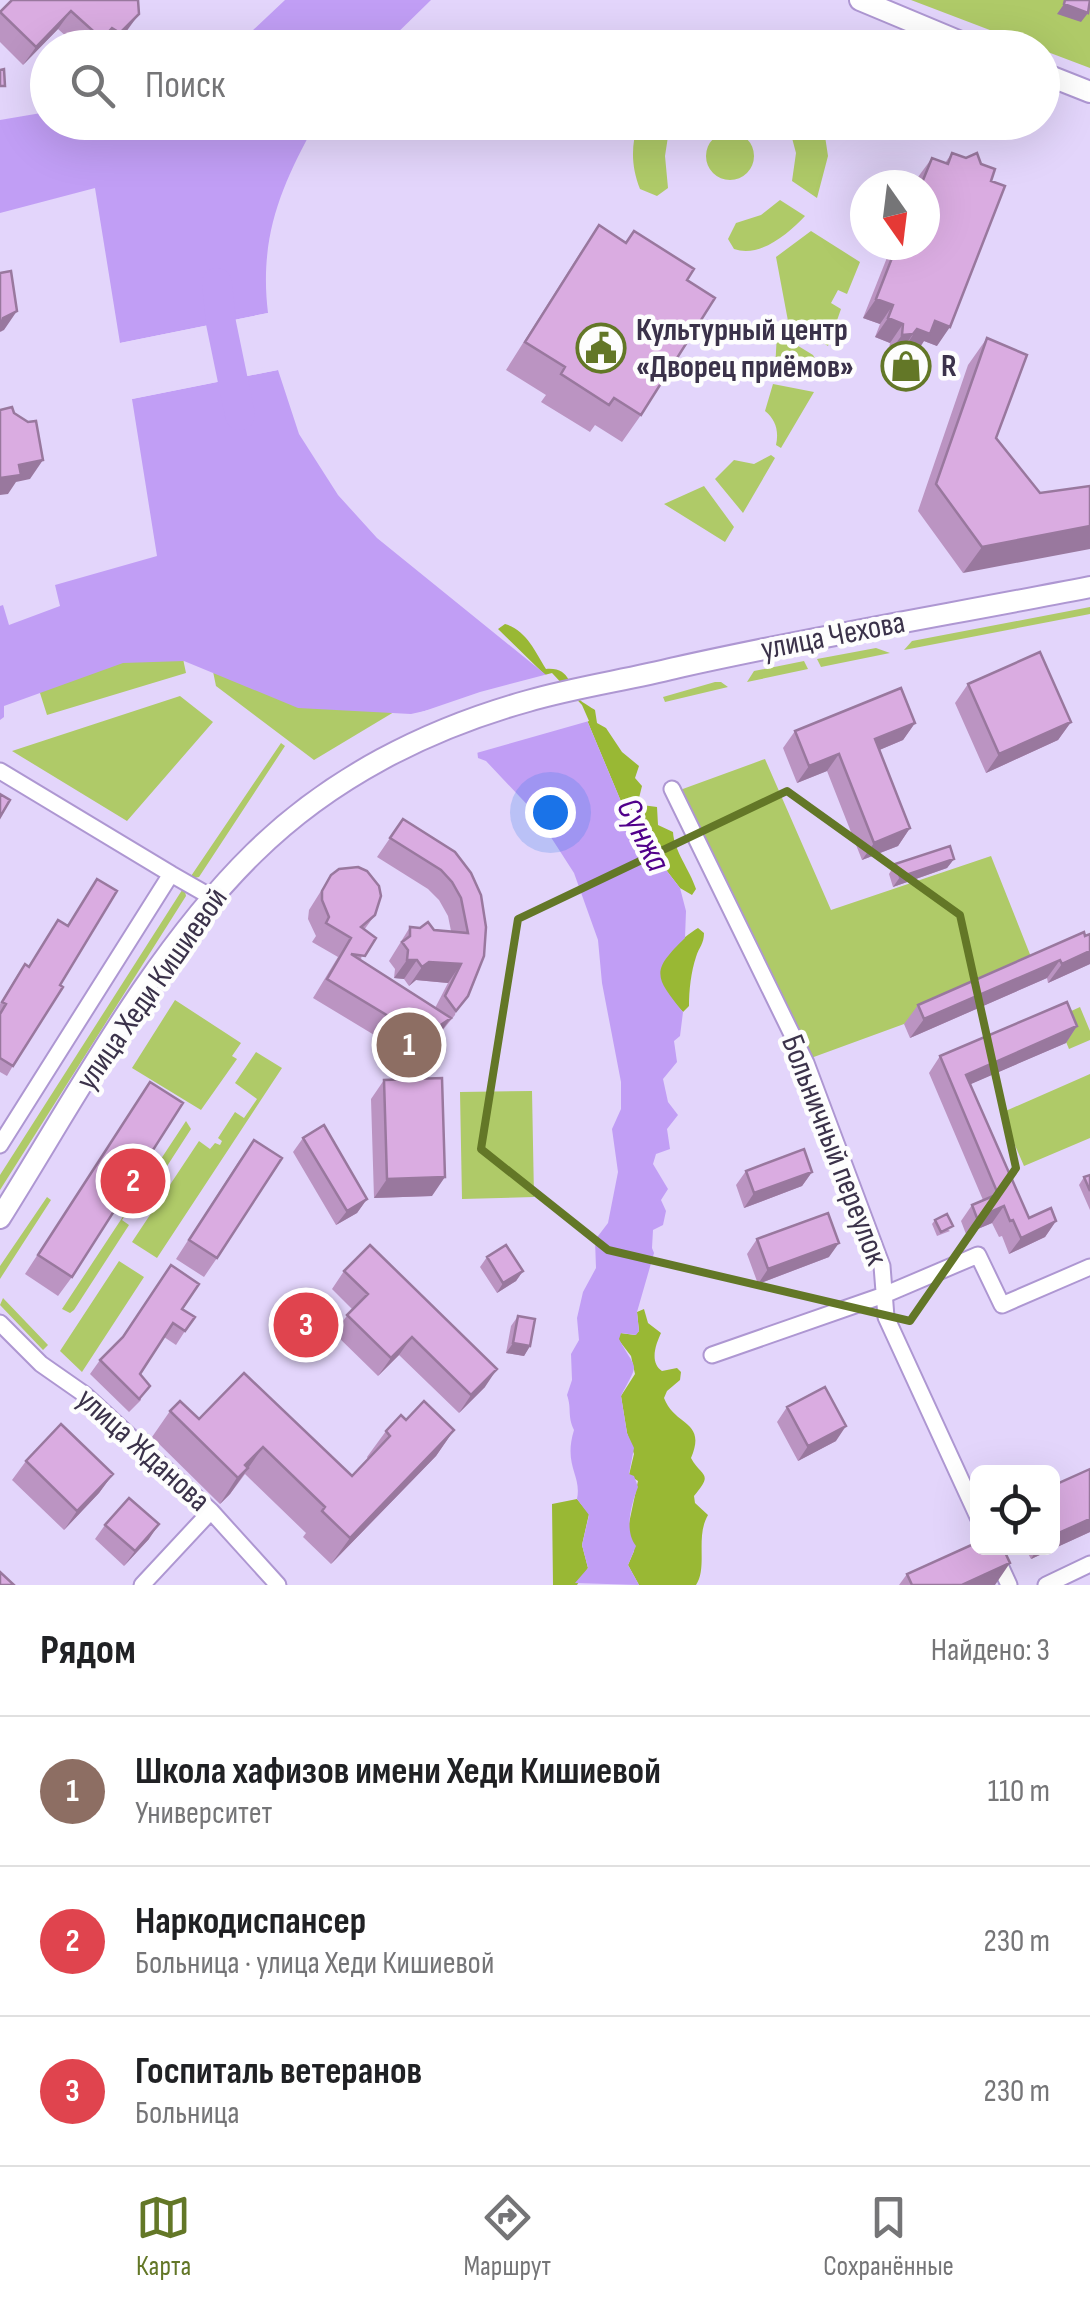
<!DOCTYPE html>
<html lang="ru">
<meta charset="utf-8">
<style>
:root{--surface:#fff;--page:#f6f6f6;--text:#202124;--muted:#757577;--line:#e0e0e0;--accent:#637727}
body{margin:0;font-family:"Sofia Sans Condensed",sans-serif;background:var(--page);color:var(--text)}
.controls{position:absolute;right:30px;bottom:30px;display:grid;overflow:hidden;border-radius:15px;box-shadow:0 10px 40px #0002}
.controls button{width:90px;height:90px;display:grid;place-items:center;padding:0;border:0;border-bottom:2px solid var(--line);background:var(--surface);color:var(--text);font:50px sans-serif}
.compass{position:absolute;left:850px;top:170px;width:90px;height:90px;border-radius:50%;background:var(--surface);box-shadow:0 10px 40px #0002;rotate:166deg}
.you{position:absolute;left:550px;top:812px;width:35px;height:35px;margin:-25px;border:8px solid #fff;border-radius:50%;background:#1a73e8;box-shadow:0 0 0 15px #1a73e833}
.badge{display:grid;place-items:center;width:65px;height:65px;border-radius:50%;background:var(--accent);color:#fff;font-size:32px;font-weight:700}
.pin{position:absolute;translate:-50% -50%;border:5px solid #fff;box-shadow:0 2px 10px #0006}
.list{margin:0;padding:0;list-style:none}
h2{display:flex;justify-content:space-between;align-items:center;height:130px;margin:0;padding:0 40px;font-size:42px}
h2 small{font-size:32px;font-weight:400;color:var(--muted)}
.list li{display:grid;grid-template-columns:65px 1fr auto;gap:30px;align-items:center;box-sizing:border-box;height:150px;padding:0 40px;border-top:2px solid var(--line)}
.list b{display:block;font-size:38px;white-space:nowrap}
.list p{margin:0;font-size:32px;white-space:nowrap;color:var(--muted)}
.list em{font-size:32px;font-style:normal;color:var(--muted)}
.icon{flex:none;width:55px;height:55px;fill:none;stroke:currentColor;stroke-width:2;stroke-linecap:round;stroke-linejoin:round}
.map{position:relative;flex:none;width:1090px;height:1585px;overflow:hidden}
.search{position:absolute;background:var(--surface);box-shadow:0 10px 40px #0002;left:30px;right:30px;top:30px;height:110px;display:flex;align-items:center;gap:25px;box-sizing:border-box;padding:0 35px;border-radius:55px;color:var(--muted);font-size:38px}
.sheet{height:580px;background:var(--surface)}
nav{display:flex;justify-content:space-around;align-items:center;box-sizing:border-box;height:140px;border-top:2px solid var(--line);background:var(--surface);font-size:28px;color:var(--muted)}
nav a{display:grid;justify-items:center;gap:5px}
nav .on{color:var(--accent)}
.map>svg:first-child{display:block}
.green{fill:#afca68}
.forest{fill:#99b834}
.water{fill:#c19ef5}
.pier{fill:#e3d5fb}
.lines{fill:none;stroke-linecap:round;stroke-linejoin:round}
.river{stroke:#c19ef5;stroke-width:30}
.minor-casing{stroke:#ae97d2;stroke-width:19}
.secondary-casing{stroke:#ae97d2;stroke-width:24}
.minor{stroke:#fff;stroke-width:15}
.secondary{stroke:#fff;stroke-width:20}
.wall{fill:#bb94c2}
.shaded-wall{fill:#99789e}
.building{fill:#daace1;stroke:#99789e;stroke-width:2.5}
.marked{fill:none;stroke:#637727;stroke-width:8;stroke-linejoin:round}
.labels{text-anchor:middle;dominant-baseline:central;stroke-width:9;stroke-linejoin:round;paint-order:stroke}
.poi-label{font-size:32px;font-weight:bold;fill:#3b324a;stroke:#fdfdfd;text-anchor:start}
.street-label{font-size:32px;fill:#3b324a;stroke:#fdfdfd}
.water-label{font-size:35px;font-style:italic;fill:#50008a;stroke:#fdfdfd}
</style>
<div class="map">
<svg width="1090" height="1585" viewBox="0 0 1090 1585">
<rect width="100%" height="100%" fill="#e3d5fb"/>
<path class="green" d="M 911,0 L 1090,0 L 1090,68 Z
M 638,123 L 656,123 L 669,130 L 665,156 L 668,188 L 657,196 L 640,189 C 631,166 631,146 638,123 Z
M 788,123 L 823,123 L 828,156 L 817,198 L 792,181 L 796,153 Z
M706 156a24 24 0 1 1 48 0a24 24 0 1 1-48 0Z
M 780,200 L 805,216 C 788,234 760,258 734,249 L 728,239 L 736,223 L 761,215 Z
M 811,231 L 860,262 L 847,294 L 838,290 L 831,303 L 841,309 L 828,346 L 788,321 L 776,257 Z
M 777,333 L 813,355 L 823,374 L 822,378 L 775,370 Z
M 773,384 L 814,392 L 781,448 L 776,445 C 779,431 776,420 765,411 Z
M 771,455 L 775,458 L 743,513 L 715,479 L 734,460 L 754,464 Z
M 704,486 L 734,527 L 725,542 L 664,504 Z
M 178,500 L 409,703 L 314,760 L 216,686 Z
M 165,573 L 186,673 L 47,715 L 19,627 Z
M 1090,607 L 1090,614 L 904,650 L 912,641 Z
M 876,648 L 890,653 L 821,667 L 817,659 Z
M 804,661 L 808,669 L 747,682 L 754,671 Z
M 715,682 L 721,682 L 728,687 L 665,702 L 663,697 Z
M 180,696 L 213,722 L 127,821 L 12,751 Z
M 281,743 L 285,746 L 199,877 L 189,879 Z
M 765,759 L 831,910 L 991,856 L 1035,967 L 904,1024 L 811,1058 L 680,790 Z
M 184,887 L 186,896 L 0,1190 L 0,1175 Z
M 175,1000 L 241,1043 L 232,1056 L 237,1059 L 201,1110 L 132,1068 Z
M 1080,1007 L 1090,1031 L 1090,1040 L 1069,1049 L 1056,1018 Z
M 256,1052 L 282,1068 L 157,1258 L 132,1242 L 199,1141 L 210,1149 L 215,1143 L 220,1145 L 222,1141 L 218,1138 L 235,1112 L 244,1118 L 257,1099 L 235,1083 Z
M 1090,1074 L 1090,1138 L 1024,1166 L 1001,1113 Z
M 532,1091 L 534,1197 L 462,1199 L 460,1092 Z
M 186,1121 L 191,1129 L 140,1208 L 133,1204 L 122,1220 L 129,1225 L 74,1310 L 70,1313 L 62,1309 Z
M 47,1197 L 51,1200 L 0,1279 L 0,1266 Z
M 119,1261 L 144,1277 L 82,1372 L 60,1351 Z
M 3,1298 L 48,1345 L 43,1350 L 0,1305 Z"/>
<path class="forest" d="M 505,624 C 526,630 535,651 546,669 C 571,667 569,687 580,700 C 582,702 592,708 595,710 L 597,723 L 606,728 L 622,752 L 639,766 L 635,778 L 642,786 L 638,802 L 642,805 L 657,807 L 658,825 L 673,832 C 674,851 690,870 696,889 L 692,895 L 680,888 L 630,823 L 584,713 L 498,629 Z
M 698,928 L 704,933 C 704,944 699,947 696,957 C 691,972 689,990 689,1006 L 683,1012 C 676,1004 667,995 662,986 C 650,964 680,939 698,928 Z
M 644,1309 L 648,1323 L 661,1333 C 656,1344 649,1362 662,1371 L 677,1368 L 681,1372 L 680,1380 L 667,1391 L 664,1398 C 675,1427 707,1420 691,1458 C 702,1478 714,1472 694,1496 L 695,1503 L 708,1515 C 695,1537 708,1567 696,1585 L 639,1585 L 628,1565 L 634,1551 L 628,1528 L 638,1481 L 629,1475 L 634,1454 L 627,1433 L 621,1396 L 635,1374 L 631,1356 L 618,1339 L 620,1333 L 635,1335 L 639,1331 L 637,1312 Z
M 577,1499 L 589,1514 L 582,1545 L 588,1568 L 577,1585 L 553,1585 L 552,1504 Z"/>
<path class="water" d="M 285,0 L 431,0 L 383,47 L 235,47 Z
M 47,112 L 48,122 L 316,123 C 280,187 259,239 268,313 L 120,343 L 95,188 L 0,213 L 0,120 Z
M 278,370 L 299,434 L 338,495 L 377,538 L 545,674 L 584,713 L 630,823 L 680,888 L 686,911 L 685,938 C 651,971 654,976 683,1012 L 680,1036 L 674,1041 L 677,1062 L 663,1079 L 668,1102 L 678,1115 L 667,1129 L 670,1149 L 656,1154 L 653,1164 L 668,1189 L 661,1200 L 666,1211 L 663,1225 L 653,1230 L 652,1248 L 654,1253 L 637,1312 L 639,1331 L 636,1335 L 621,1333 L 619,1339 C 637,1373 640,1359 621,1396 L 627,1433 L 634,1448 L 629,1474 L 634,1476 L 638,1487 C 631,1505 624,1531 636,1546 L 628,1565 L 639,1585 L 575,1583 L 588,1568 L 582,1545 L 589,1515 L 577,1499 C 582,1475 563,1466 574,1430 C 567,1415 572,1409 567,1395 L 572,1380 L 571,1354 L 579,1340 L 577,1318 L 583,1292 L 596,1268 L 595,1240 L 608,1223 L 618,1172 L 612,1129 L 621,1109 L 621,1082 L 602,983 L 598,940 L 574,873 L 536,814 L 486,761 L 478,758 L 476,740 L 429,710 L 411,714 L 298,708 L 184,661 L 123,663 L 4,706 L 4,717 L 0,720 L 0,606 L 3,605 L 9,625 L 60,606 L 55,585 L 157,556 L 132,399 Z"/>
<path class="pier" d="M 268,313 L 269,318 L 121,348 L 120,343 Z
M 277,365 L 278,370 L 132,399 L 131,394 Z
M 552,673 L 582,705 L 589,721 L 473,754 L 472,742 L 455,726 L 428,715 L 401,719 L 480,692 Z"/>
<g class="lines">
<path class="river" d="M 217,283 L 221,323 L 240,415"/>
<g class="minor-casing">
<path id="minor" d="M 0,771 L 171,874 L 0,1145
M 672,789 L 806,1063 L 882,1266 L 886,1317 L 978,1517
M 171,874 L 213,898
M 0,1323 L 41,1364 L 84,1394 L 211,1511 L 278,1585
M 712,1355 L 884,1295 L 978,1255 L 1002,1305 L 1090,1267
M 992,1548 L 1009,1585
M 142,1585 L 211,1511
M 1046,1585 L 1090,1564"/>
</g>
<g class="secondary-casing">
<path id="secondary" d="M 860,0 L 975,48
M 1042,73 L 1090,92
M 0,1218 C 76,1097 152,953 254,853 C 330,778 427,729 528,701 C 576,687 627,680 675,668 C 812,637 952,614 1090,587"/>
</g>
<use href="#minor" class="minor"/>
<use href="#secondary" class="secondary"/>
</g>
<path class="wall" d="M 138,1 L 126,32 L 111,48 L 100,46 L 98,48 L 79,48 L 58,29 L 23,65 L 0,42 L 0,12 Z
M 952,153 L 937,346 L 924,341 L 916,353 L 904,348 L 900,353 L 888,354 L 890,343 L 875,337 L 880,324 L 863,318 L 892,245 L 925,245 L 925,185 L 915,185 L 918,177 L 932,158 L 945,163 Z
M 599,225 L 687,280 L 641,415 L 622,442 L 595,425 L 590,432 L 541,402 L 546,395 L 506,370 L 580,253 Z
M 987,338 L 996,438 L 1040,493 L 963,573 L 918,511 L 968,365 Z
M 968,684 L 1071,722 L 1058,740 L 986,773 L 955,703 Z
M 915,723 L 903,740 L 879,750 L 910,828 L 898,846 L 862,860 L 827,771 L 797,783 L 783,748 L 795,731 Z
M 403,819 L 481,895 L 455,1015 L 437,1037 L 409,1056 L 313,998 L 338,957 L 312,942 L 316,936 L 308,919 L 309,910 L 331,875 L 375,915 L 364,930 L 361,961 L 435,1008 L 448,983 L 416,980 L 409,986 L 404,979 L 394,978 L 395,969 L 389,961 L 410,927 L 451,931 L 448,916 L 439,900 L 428,889 L 377,857 Z
M 954,859 L 947,868 L 893,887 L 889,874 L 895,864 Z
M 67,926 L 60,985 L 7,1076 L 0,1072 L 0,1004 L 18,974 L 29,966 Z
M 1090,934 L 1090,964 L 1048,983 L 1047,978 L 910,1038 L 904,1024 L 918,1005 Z
M 1077,1026 L 1066,1043 L 970,1084 L 1029,1218 L 1056,1221 L 1045,1237 L 1009,1254 L 1002,1236 L 999,1237 L 992,1223 L 966,1234 L 961,1221 L 972,1205 L 983,1200 L 929,1073 L 940,1056 Z
M 384,1080 L 432,1196 L 374,1198 L 371,1099 Z
M 150,1082 L 72,1277 L 58,1296 L 25,1274 Z
M 303,1138 L 367,1199 L 357,1213 L 336,1225 L 293,1152 Z
M 241,1158 L 217,1258 L 204,1277 L 176,1259 Z
M 746,1171 L 812,1172 L 802,1186 L 744,1208 L 736,1185 Z
M 1090,1175 L 1090,1210 L 1079,1185 L 1084,1177 Z
M 935,1220 L 950,1231 L 937,1236 L 932,1224 Z
M 757,1239 L 829,1257 L 758,1284 L 747,1254 Z
M 487,1257 L 523,1271 L 516,1281 L 497,1293 L 480,1267 Z
M 344,1271 L 485,1387 L 459,1413 L 399,1355 L 378,1376 L 334,1333 L 352,1309 L 332,1289 Z
M 182,1309 L 185,1331 L 176,1345 L 164,1337 L 140,1374 L 141,1400 L 129,1412 L 90,1374 L 100,1360 Z
M 518,1316 L 530,1346 L 524,1356 L 506,1353 L 511,1326 Z
M 787,1407 L 836,1441 L 798,1461 L 777,1422 Z
M 170,1411 L 199,1419 L 352,1476 L 368,1459 L 367,1457 L 386,1431 L 406,1420 L 454,1430 L 436,1456 L 331,1564 L 303,1537 L 306,1533 L 245,1474 L 230,1494 L 220,1504 L 152,1437 Z
M 26,1461 L 113,1474 L 99,1493 L 64,1530 L 12,1480 Z
M 1090,1469 L 1090,1532 L 1031,1559 L 1025,1548 L 1052,1548 Z
M 105,1525 L 149,1539 L 124,1566 L 95,1539 Z
M 907,1574 L 995,1585 L 899,1585 Z"/>
<path class="shaded-wall" d="M 1064,4 L 1088,13 L 1081,22 L 1057,14 Z
M 71,11 L 58,29 L 23,65 L 36,47 Z
M 139,14 L 126,32 L 110,48 L 120,33 Z
M 876,299 L 893,305 L 880,324 L 863,318 Z
M 17,311 L 4,330 L 0,332 L 3,318 Z
M 888,318 L 903,324 L 890,343 L 875,337 Z
M 935,321 L 950,327 L 937,346 L 924,341 L 916,353 L 904,348 L 917,329 Z
M 913,334 L 900,353 L 888,354 L 902,335 Z
M 43,460 L 30,479 L 16,482 L 8,494 L 0,495 L 0,478 L 19,465 Z
M 1090,526 L 1090,549 L 963,573 L 982,547 Z
M 1071,722 L 1058,740 L 986,773 L 999,754 Z
M 915,723 L 903,740 L 863,757 L 875,739 Z
M 839,754 L 827,771 L 797,783 L 809,766 Z
M 910,828 L 898,846 L 862,860 L 874,843 Z
M 954,859 L 947,868 L 893,887 L 900,877 Z
M 1090,951 L 1090,964 L 1048,983 L 1062,964 Z
M 407,960 L 417,960 L 404,979 L 394,978 Z
M 1060,960 L 1047,978 L 910,1038 L 924,1019 Z
M 429,962 L 461,964 L 448,983 L 416,980 L 409,986 L 422,967 Z
M 451,1018 L 437,1037 L 409,1056 L 423,1037 Z
M 1077,1026 L 1066,1043 L 955,1091 L 966,1075 Z
M 812,1172 L 802,1186 L 744,1208 L 754,1193 Z
M 445,1177 L 432,1196 L 374,1198 L 387,1179 Z
M 367,1199 L 357,1213 L 336,1225 L 347,1211 Z
M 1004,1206 L 992,1223 L 966,1234 L 977,1218 Z
M 1056,1221 L 1045,1237 L 1009,1254 L 1021,1238 Z
M 839,1243 L 829,1257 L 758,1284 L 768,1269 Z
M 523,1271 L 516,1281 L 497,1293 L 503,1283 Z
M 412,1337 L 399,1355 L 378,1376 L 391,1358 Z
M 513,1343 L 530,1346 L 524,1356 L 506,1353 Z
M 497,1369 L 485,1387 L 459,1413 L 471,1395 Z
M 846,1426 L 836,1441 L 798,1461 L 808,1446 Z
M 454,1430 L 436,1456 L 331,1564 L 350,1538 Z
M 263,1447 L 230,1494 L 220,1504 L 245,1465 Z
M 113,1474 L 99,1493 L 64,1530 L 77,1511 Z
M 1090,1519 L 1090,1532 L 1031,1559 L 1038,1548 L 1052,1548 L 1052,1536 Z
M 159,1524 L 149,1539 L 124,1566 L 135,1551 Z
M 1010,1563 L 995,1585 L 962,1585 Z"/>
<path class="building" d="M 12,0 L 138,0 L 139,14 L 120,33 L 112,28 L 102,39 L 71,11 L 36,47 L 0,12 Z
M 1065,0 L 1090,0 L 1088,13 L 1064,4 Z
M 4,69 L 5,86 L 0,86 L 0,70 Z
M 952,153 L 966,158 L 977,153 L 981,164 L 995,169 L 991,181 L 1005,186 L 950,327 L 935,321 L 930,334 L 917,329 L 913,334 L 902,335 L 903,324 L 888,318 L 893,305 L 876,299 L 897,245 L 925,245 L 925,185 L 921,185 L 932,158 L 948,164 Z
M 599,225 L 626,243 L 634,231 L 694,269 L 687,280 L 715,298 L 641,415 L 614,398 L 609,405 L 561,374 L 565,367 L 525,342 Z
M 11,271 L 17,311 L 3,318 L 0,331 L 0,273 Z
M 987,338 L 1027,355 L 996,438 L 1040,493 L 1090,486 L 1090,526 L 982,547 L 936,484 Z
M 12,407 L 14,413 L 28,422 L 36,421 L 43,460 L 19,465 L 21,475 L 0,478 L 0,410 Z
M 1040,652 L 1071,722 L 999,754 L 968,684 Z
M 901,688 L 915,723 L 875,739 L 910,828 L 874,843 L 839,754 L 809,766 L 795,731 Z
M 0,794 L 10,800 L 0,817 Z
M 403,819 L 455,852 L 471,873 L 481,895 L 486,927 L 484,956 L 468,996 L 456,1011 L 445,996 L 461,964 L 429,962 L 422,967 L 417,960 L 407,960 L 408,950 L 402,942 L 410,936 L 410,927 L 420,928 L 428,922 L 434,930 L 468,933 L 461,898 L 452,882 L 441,870 L 390,838 Z
M 950,846 L 954,859 L 900,877 L 895,864 Z
M 358,867 L 367,871 L 379,886 L 381,896 L 375,915 L 361,927 L 376,938 L 365,956 L 351,954 L 451,1018 L 423,1037 L 327,979 L 351,938 L 326,923 L 329,917 L 322,900 L 322,891 L 331,875 L 339,869 Z
M 97,879 L 117,891 L 60,985 L 63,987 L 13,1066 L 0,1058 L 0,1014 L 6,1004 L 2,1002 L 25,964 L 29,967 L 58,920 L 68,926 Z
M 1084,932 L 1085,936 L 1090,934 L 1090,951 L 1062,964 L 1060,960 L 924,1019 L 918,1005 Z
M 1067,1002 L 1077,1026 L 966,1075 L 1029,1218 L 1051,1208 L 1056,1221 L 1021,1238 L 1013,1220 L 1010,1221 L 1004,1206 L 977,1218 L 972,1205 L 998,1194 L 940,1056 Z
M 442,1078 L 445,1177 L 387,1179 L 384,1080 Z
M 150,1082 L 183,1103 L 72,1277 L 38,1255 Z
M 324,1125 L 367,1199 L 347,1211 L 303,1138 Z
M 254,1140 L 282,1158 L 217,1258 L 189,1240 Z
M 804,1149 L 812,1172 L 754,1193 L 746,1171 Z
M 1090,1175 L 1090,1191 L 1084,1177 Z
M 828,1213 L 839,1243 L 768,1269 L 757,1239 Z
M 947,1214 L 953,1226 L 941,1232 L 935,1220 Z
M 370,1245 L 497,1369 L 471,1395 L 412,1337 L 391,1358 L 347,1315 L 368,1294 L 344,1271 Z
M 506,1245 L 523,1271 L 503,1283 L 487,1257 Z
M 171,1265 L 199,1284 L 182,1309 L 195,1317 L 185,1331 L 173,1323 L 140,1374 L 150,1386 L 139,1399 L 100,1360 L 123,1337 Z
M 518,1316 L 535,1319 L 530,1346 L 513,1343 Z
M 244,1373 L 352,1476 L 390,1436 L 386,1431 L 401,1415 L 406,1420 L 424,1401 L 454,1430 L 350,1538 L 322,1511 L 325,1507 L 263,1447 L 245,1465 L 248,1468 L 238,1478 L 170,1411 L 180,1401 L 199,1419 Z
M 825,1387 L 846,1426 L 808,1446 L 787,1407 Z
M 61,1424 L 113,1474 L 77,1511 L 26,1461 Z
M 1090,1469 L 1090,1519 L 1052,1536 L 1052,1486 Z
M 129,1498 L 159,1524 L 135,1551 L 105,1525 Z
M 978,1542 L 978,1548 L 1003,1548 L 1010,1563 L 962,1585 L 912,1585 L 907,1574 Z
M 0,1572 L 14,1585 L 0,1585 Z"/>
<path class="marked" d="M 787,791 L 960,915 L 1016,1168 L 910,1321 L 608,1250 L 481,1149 L 518,919 Z"/>
<defs>
<g id="civic-ring" transform="scale(2.5)"><circle r="9.5" fill="#fdfdfd" stroke="#637727" stroke-width="1.5"/><path d="M-.6-6.5H3V-4.5H.6V-3L4-1V1h2V6H-6V1h2V-1L-.6-3ZM-1.2 2.5V6h2.4V2.5Z" fill="#637727"/></g>
<g id="shop-ring" transform="scale(2.5)"><circle r="9.5" fill="#fdfdfd" stroke="#637727" stroke-width="1.5"/><path d="M-5-2.5h2.3a2.7 3.5 0 0 1 5.4 0H5L5.5 6h-11ZM-1.5-2.5h3a1.5 2.3 0 0 0-3 0Z" fill="#637727"/></g>
</defs>
<g fill-rule="evenodd">
<use href="#civic-ring" x="601" y="348"/>
<use href="#shop-ring" x="906" y="366"/>
</g>
<g class="labels">
<g class="poi-label">
<text x="636" y="330">Культурный центр<tspan x="636" dy="37">«Дворец приёмов»</tspan></text>
<text x="941" y="366">R</text>
</g>
<g class="street-label">
<text transform="translate(833 636) rotate(-11)">улица Чехова</text>
<text transform="translate(152 989) rotate(-55)">улица Хеди Кишиевой</text>
<text transform="translate(834 1150) rotate(69)">Больничный переулок</text>
<text transform="translate(143 1450) rotate(42)">улица Жданова</text>
</g>
<g class="water-label">
<text transform="translate(643 835) rotate(63)">Сунжа</text>
</g>
</g>
</svg>
<div class="controls">
<button><svg class="icon" aria-label="locate" viewBox="0 0 24 24"><circle cx="12" cy="12" r="6"/><path d="M12 2v4M12 18v4M2 12h4M18 12h4"/></svg></button>
</div>
<svg class="compass" viewBox="-18 -18 36 36"><path d="M0-13l5 13h-10z" fill="#e53935"/><path d="M0 13l5-13h-10z" fill="#757577"/></svg>
<div class="you"></div>
<div class="pin badge" style="left:409px;top:1045px;background:#8d6e63">1</div>
<div class="pin badge" style="left:133px;top:1181px;background:#e0444e">2</div>
<div class="pin badge" style="left:306px;top:1325px;background:#e0444e">3</div>
<div class="search"><svg class="icon" aria-label="search" viewBox="0 0 24 24"><circle cx="10" cy="10" r="6"/><path d="M15 15l6 6"/></svg>Поиск</div>
</div>
<section class="sheet">
<h2>Рядом<small>Найдено: 3</small></h2>
<ul class="list">
<li><span class="badge" style="background:#8d6e63">1</span><div><b>Школа хафизов имени Хеди Кишиевой</b><p>Университет</p></div><em>110 m</em></li>
<li><span class="badge" style="background:#e0444e">2</span><div><b>Наркодиспансер</b><p>Больница · улица Хеди Кишиевой</p></div><em>230 m</em></li>
<li><span class="badge" style="background:#e0444e">3</span><div><b>Госпиталь ветеранов</b><p>Больница</p></div><em>230 m</em></li>
</ul>
</section>
<nav>
<a class="on"><svg class="icon" aria-label="map" viewBox="0 0 24 24"><path d="M3 6l6-2 6 2 6-2v14l-6 2-6-2-6 2zM9 4v14M15 6v14"/></svg>Карта</a>
<a><svg class="icon" aria-label="directions" viewBox="0 0 24 24"><path d="M12 3l9 9-9 9-9-9zM9 14v-3h6M13 9l2 2-2 2"/></svg>Маршрут</a>
<a><svg class="icon" aria-label="saved" viewBox="0 0 24 24"><path d="M7 4h10v16l-5-4-5 4z"/></svg>Сохранённые</a>
</nav>
